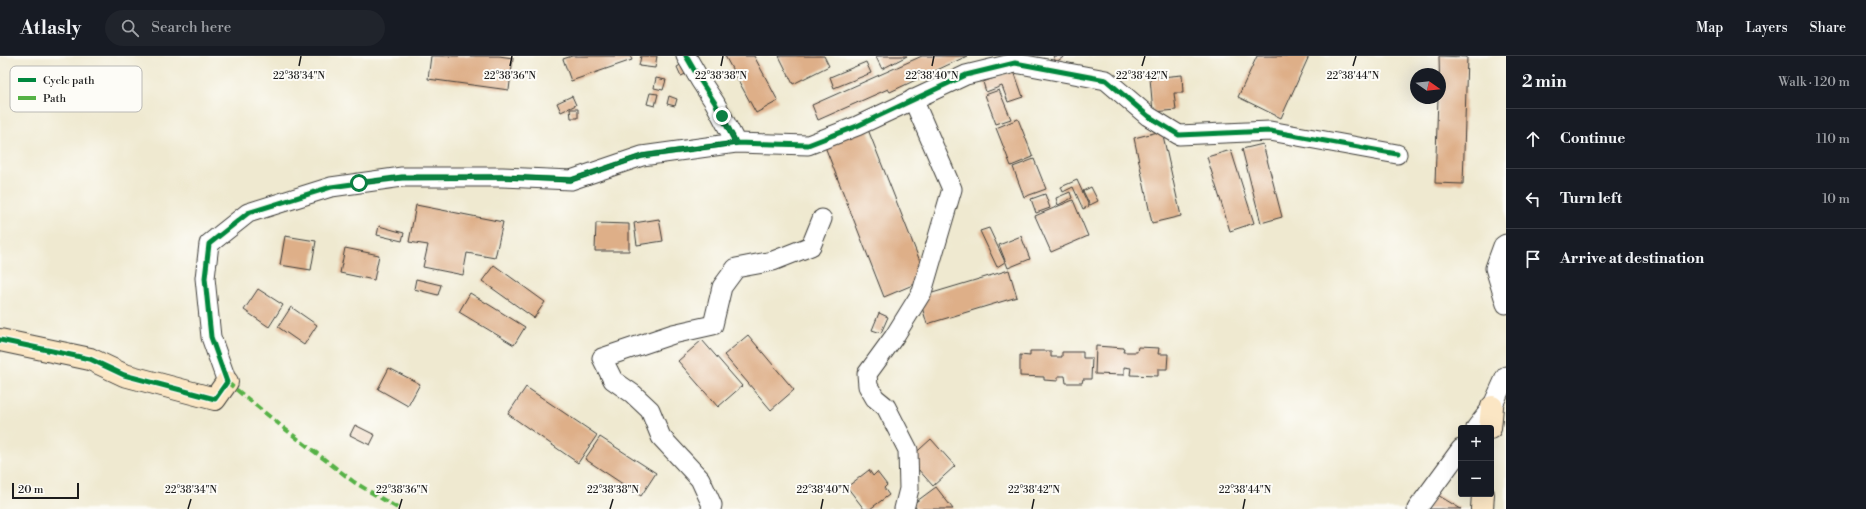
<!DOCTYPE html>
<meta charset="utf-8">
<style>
:root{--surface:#171b24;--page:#20242c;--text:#f1f3f6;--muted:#9ea1a6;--line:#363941}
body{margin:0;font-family:"Libre Bodoni",serif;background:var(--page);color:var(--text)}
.controls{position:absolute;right:12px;bottom:12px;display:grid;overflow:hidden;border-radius:4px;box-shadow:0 4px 16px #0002}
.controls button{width:36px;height:36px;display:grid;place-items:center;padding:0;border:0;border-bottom:1px solid var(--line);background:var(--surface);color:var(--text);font:20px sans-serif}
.compass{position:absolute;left:1410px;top:12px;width:36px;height:36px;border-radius:50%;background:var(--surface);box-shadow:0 4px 16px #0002;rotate:104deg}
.scale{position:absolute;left:12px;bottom:10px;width:67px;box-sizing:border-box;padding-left:4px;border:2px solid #1c1c1c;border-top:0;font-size:11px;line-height:14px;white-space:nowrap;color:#1c1c1c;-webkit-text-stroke:3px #fdfcf7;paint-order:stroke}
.stop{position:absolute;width:12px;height:12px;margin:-9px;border:3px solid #0b8043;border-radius:50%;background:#fff}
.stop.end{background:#0b8043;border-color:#fff;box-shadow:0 1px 4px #0008}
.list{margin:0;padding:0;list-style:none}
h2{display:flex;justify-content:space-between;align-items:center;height:52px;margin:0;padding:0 16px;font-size:17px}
h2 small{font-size:13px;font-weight:400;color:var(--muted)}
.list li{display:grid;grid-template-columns:26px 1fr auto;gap:12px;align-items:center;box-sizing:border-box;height:60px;padding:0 16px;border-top:1px solid var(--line)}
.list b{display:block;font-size:15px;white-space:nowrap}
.list em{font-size:13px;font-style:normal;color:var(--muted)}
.icon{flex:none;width:22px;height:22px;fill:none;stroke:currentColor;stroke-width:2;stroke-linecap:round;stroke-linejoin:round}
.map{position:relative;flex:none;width:1506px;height:453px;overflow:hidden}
header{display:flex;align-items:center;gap:24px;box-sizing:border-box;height:56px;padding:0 20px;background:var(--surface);border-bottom:1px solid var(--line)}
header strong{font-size:19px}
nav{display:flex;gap:22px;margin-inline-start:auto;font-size:14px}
.search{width:280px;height:36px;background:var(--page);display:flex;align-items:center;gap:10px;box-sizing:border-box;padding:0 14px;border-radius:22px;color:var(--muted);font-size:15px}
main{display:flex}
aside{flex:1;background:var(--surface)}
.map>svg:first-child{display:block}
.building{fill:#deaf88}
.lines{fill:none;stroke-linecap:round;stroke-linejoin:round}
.street-casing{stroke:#3c3b37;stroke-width:21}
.secondary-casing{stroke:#3c3b37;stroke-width:24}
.street{stroke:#fff;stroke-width:19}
.secondary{stroke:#fbe6c4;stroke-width:22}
.quiet{stroke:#55b145;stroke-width:4;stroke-dasharray:8 4;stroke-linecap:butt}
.cycleway-casing{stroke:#fdfcf7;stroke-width:8}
.cycleway{stroke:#00873e;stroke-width:5}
.route{stroke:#0b8043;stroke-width:5}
.ticks{fill:none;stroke:#1c1c1c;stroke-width:1.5}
.key{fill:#fdfcf7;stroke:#bab9b5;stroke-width:1}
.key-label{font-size:11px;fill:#1c1c1c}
.ticks-label{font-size:10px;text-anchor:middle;fill:#1c1c1c;stroke:#fdfcf7;stroke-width:4;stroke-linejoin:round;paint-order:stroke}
</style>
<header>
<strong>Atlasly</strong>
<div class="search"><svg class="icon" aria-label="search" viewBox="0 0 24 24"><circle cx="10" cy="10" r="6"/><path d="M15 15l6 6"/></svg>Search here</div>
<nav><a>Map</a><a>Layers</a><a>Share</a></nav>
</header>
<main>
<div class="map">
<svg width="1506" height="453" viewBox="0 0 1506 453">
<rect width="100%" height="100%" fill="#fdfcf7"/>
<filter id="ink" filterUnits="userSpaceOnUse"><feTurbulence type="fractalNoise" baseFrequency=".025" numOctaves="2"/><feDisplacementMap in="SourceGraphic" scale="8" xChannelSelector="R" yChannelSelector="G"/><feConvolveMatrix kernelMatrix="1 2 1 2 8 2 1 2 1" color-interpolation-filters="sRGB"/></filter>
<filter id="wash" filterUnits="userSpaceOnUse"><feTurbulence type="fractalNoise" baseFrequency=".012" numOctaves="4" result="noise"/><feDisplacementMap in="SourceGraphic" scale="16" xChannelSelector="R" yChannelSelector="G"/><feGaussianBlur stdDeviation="0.9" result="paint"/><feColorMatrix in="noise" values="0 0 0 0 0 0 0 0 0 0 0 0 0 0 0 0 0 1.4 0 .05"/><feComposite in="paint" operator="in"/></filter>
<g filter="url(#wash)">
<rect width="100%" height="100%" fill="#efe9d0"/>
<g id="blocks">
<path class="building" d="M 431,0 L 499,0 L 513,2 L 509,34 L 428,23 Z
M 572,0 L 630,0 L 632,4 L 571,25 L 563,3 Z
M 641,0 L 657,0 L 655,12 L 639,10 Z
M 725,0 L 754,0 L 778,45 L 756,57 Z
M 779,0 L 824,0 L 829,10 L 793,28 Z
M 907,0 L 882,13 L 876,1 L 877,0 Z
M 922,0 L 967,0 L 890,36 L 888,33 L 818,64 L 812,49 Z
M 1053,0 L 1065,0 L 1056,6 Z
M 1257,0 L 1309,0 L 1281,62 L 1238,41 Z
M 1439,0 L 1467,1 L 1463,128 L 1435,127 L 1438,42 L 1440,42 Z
M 866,6 L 871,17 L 834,32 L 830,21 Z
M 684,7 L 688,17 L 681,20 L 677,11 Z
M 1014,15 L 1023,41 L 1008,46 L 1002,30 L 986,36 L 983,26 Z
M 1182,19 L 1183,37 L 1174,37 L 1176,54 L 1153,56 L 1150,22 Z
M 656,22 L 666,24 L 663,34 L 654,32 Z
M 999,34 L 1011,63 L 996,68 L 985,39 Z
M 650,37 L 658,38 L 655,50 L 647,48 Z
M 572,40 L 576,49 L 561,56 L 557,47 Z
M 669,40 L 677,43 L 675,50 L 667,48 Z
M 570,53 L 578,53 L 578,62 L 571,62 Z
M 1018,63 L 1033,101 L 1011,110 L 996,72 Z
M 867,71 L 927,223 L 884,241 L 824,88 Z
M 1162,75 L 1181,160 L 1152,167 L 1134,82 Z
M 1263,88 L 1282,161 L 1261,167 L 1242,93 Z
M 1231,94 L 1254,167 L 1230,175 L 1207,101 Z
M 1034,103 L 1046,133 L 1024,141 L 1013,111 Z
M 1077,124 L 1089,150 L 1083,153 L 1073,131 L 1063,136 L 1061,131 Z
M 1091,131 L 1098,145 L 1090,149 L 1083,135 Z
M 1070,136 L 1072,142 L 1058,149 L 1056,142 Z
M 1045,138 L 1050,152 L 1036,157 L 1031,143 Z
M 1073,144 L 1088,180 L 1051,196 L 1035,160 Z
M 416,149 L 503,166 L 495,202 L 467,197 L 463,219 L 423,211 L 428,189 L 409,186 Z
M 659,163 L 663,185 L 637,189 L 634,167 Z
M 596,167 L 629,168 L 629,195 L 595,195 Z
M 379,170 L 404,177 L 402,185 L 377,179 Z
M 989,172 L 1005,206 L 997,211 L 980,175 Z
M 285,180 L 316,185 L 311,214 L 280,209 Z
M 1021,180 L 1030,203 L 1008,212 L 999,189 Z
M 345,192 L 379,199 L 374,224 L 340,217 Z
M 494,209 L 545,246 L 534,262 L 482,225 Z
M 1009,214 L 1017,241 L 927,268 L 919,241 Z
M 416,223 L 441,229 L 438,239 L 414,233 Z
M 258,233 L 283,249 L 269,271 L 244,254 Z
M 470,237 L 525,271 L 514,289 L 459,256 Z
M 291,251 L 317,269 L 304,289 L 278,271 Z
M 879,257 L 888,261 L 881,277 L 872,274 Z
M 748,279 L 794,334 L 771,354 L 724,299 Z
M 702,284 L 742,330 L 718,351 L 678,305 Z
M 1096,290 L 1124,292 L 1123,296 L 1137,296 L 1138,291 L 1159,292 L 1158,298 L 1168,298 L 1167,313 L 1158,313 L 1158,320 L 1130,319 L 1131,312 L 1124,311 L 1124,319 L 1095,318 Z
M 1030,295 L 1051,295 L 1051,301 L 1062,301 L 1062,296 L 1083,296 L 1083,302 L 1092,302 L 1091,323 L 1083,323 L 1082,327 L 1066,327 L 1065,320 L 1058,320 L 1058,325 L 1044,324 L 1044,321 L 1020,320 L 1020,299 L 1030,300 Z
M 389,312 L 420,328 L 408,350 L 378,333 Z
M 526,331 L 597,379 L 578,407 L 508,358 Z
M 355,369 L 375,379 L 370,389 L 350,379 Z
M 600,381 L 656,417 L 641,440 L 585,403 Z
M 931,383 L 955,410 L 933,430 L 909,403 Z
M 869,414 L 873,420 L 877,416 L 887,429 L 884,432 L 889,439 L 870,453 L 864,453 L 847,431 Z
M 936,431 L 953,453 L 917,453 L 913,448 Z
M 1436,438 L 1461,453 L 1427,453 Z"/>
</g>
</g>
<g filter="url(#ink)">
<use href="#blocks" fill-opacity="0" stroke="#3c3b37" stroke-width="1"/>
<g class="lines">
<g class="street-casing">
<path id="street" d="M 686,0 L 700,24 L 715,47 L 736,87 L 808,89 L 857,70 L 966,19 L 1015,7 L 1106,24 L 1148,60 L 1179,79 L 1270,75 L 1397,98
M 1506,188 L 1503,190 L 1495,212 L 1506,248
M 227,326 L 211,281 L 205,222 L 209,188 L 248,157 L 331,131 L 402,121 L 502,121 L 571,124 L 642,100 L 736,87
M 1476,372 L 1492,351 L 1506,320
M 711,453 L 712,449 L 700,423 L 661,381 L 650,354 L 633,338 L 613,324 L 602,302 L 673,278 L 713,269 L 722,231 L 736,212 L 773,205 L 811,190 L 822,163
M 904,453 L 909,433 L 908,394 L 886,351 L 875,342 L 868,330 L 867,318 L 894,281 L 922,236 L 952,133 L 913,43
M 1417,453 L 1461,393"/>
</g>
<g class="secondary-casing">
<path id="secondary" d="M 0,284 L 90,303 L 124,319 L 215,343 L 227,326
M 1490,372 L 1492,351
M 1482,453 L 1483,438"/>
</g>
<use href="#street" class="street"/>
<use href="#secondary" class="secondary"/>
<path class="quiet" d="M 227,326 L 285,373 L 354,426 L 399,453"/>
<g class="cycleway-casing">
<path id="cycleway" d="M 686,0 L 700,24 L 715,47 L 736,87 L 808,89 L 857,70 L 966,19 L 1015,7 L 1106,24 L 1148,60 L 1179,79 L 1270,75 L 1397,98
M 0,284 L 90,303 L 124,319 L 215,343 L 227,326 L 211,281 L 205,222 L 209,188 L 248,157 L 331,131 L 402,121 L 502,121 L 571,124 L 642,100 L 736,87"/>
</g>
<use href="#cycleway" class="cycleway"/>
</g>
</g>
<g class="lines" filter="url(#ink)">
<path class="route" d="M 359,127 L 402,122 L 502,121 L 571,124 L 642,100 L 736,87 L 722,60"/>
</g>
<path class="ticks" d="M 299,10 L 301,0M 510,10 L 512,0M 721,10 L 723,0M 932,10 L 934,0M 1142,10 L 1145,0M 1353,10 L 1356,0M 188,453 L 191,443M 399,453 L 402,443M 610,453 L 613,443M 821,453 L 823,443M 1032,453 L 1034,443M 1243,453 L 1245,443"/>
<rect x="10" y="10" width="132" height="46" rx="6" class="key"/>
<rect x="18" y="22" width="18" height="4" fill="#00873e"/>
<rect x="18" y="40" width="18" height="4" fill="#55b145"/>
<g class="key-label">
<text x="43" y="28">Cycle path</text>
<text x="43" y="46">Path</text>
</g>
<g class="ticks-label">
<text x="299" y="23">22°38'34"N</text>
<text x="510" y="23">22°38'36"N</text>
<text x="721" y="23">22°38'38"N</text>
<text x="932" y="23">22°38'40"N</text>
<text x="1142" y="23">22°38'42"N</text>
<text x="1353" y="23">22°38'44"N</text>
<text x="191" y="437">22°38'34"N</text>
<text x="402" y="437">22°38'36"N</text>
<text x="613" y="437">22°38'38"N</text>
<text x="823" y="437">22°38'40"N</text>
<text x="1034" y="437">22°38'42"N</text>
<text x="1245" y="437">22°38'44"N</text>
</g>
</svg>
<div class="controls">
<button>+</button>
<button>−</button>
</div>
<svg class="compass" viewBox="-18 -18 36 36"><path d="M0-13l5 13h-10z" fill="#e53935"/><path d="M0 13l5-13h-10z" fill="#9ea1a6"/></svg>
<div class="scale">20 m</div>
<div class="stop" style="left:359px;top:127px"></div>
<div class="stop end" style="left:722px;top:60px"></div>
</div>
<aside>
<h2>2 min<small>Walk · 120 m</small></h2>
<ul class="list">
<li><svg class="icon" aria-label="ahead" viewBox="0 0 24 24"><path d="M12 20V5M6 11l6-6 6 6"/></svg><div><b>Continue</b></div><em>110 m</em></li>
<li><svg class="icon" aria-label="left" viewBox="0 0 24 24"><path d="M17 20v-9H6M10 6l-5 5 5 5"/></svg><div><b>Turn left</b></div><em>10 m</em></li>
<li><svg class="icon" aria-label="arrive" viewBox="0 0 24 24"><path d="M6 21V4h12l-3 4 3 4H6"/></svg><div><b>Arrive at destination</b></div></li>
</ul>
</aside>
</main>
